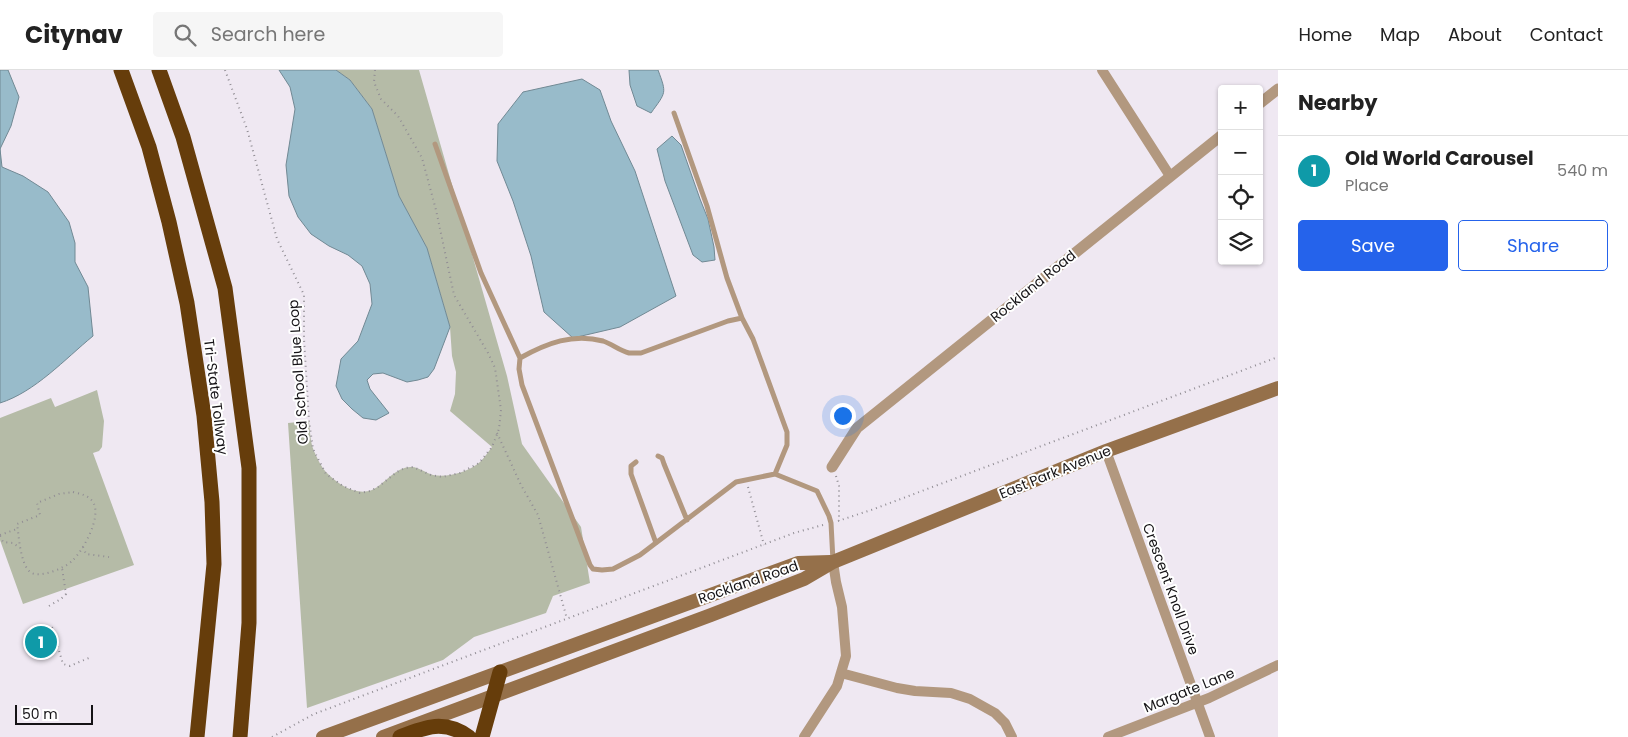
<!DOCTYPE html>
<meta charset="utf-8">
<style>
:root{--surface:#fff;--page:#f6f6f6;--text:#222;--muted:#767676;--line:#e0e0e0;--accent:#2563eb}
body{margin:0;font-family:Poppins,sans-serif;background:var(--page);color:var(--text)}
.controls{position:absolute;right:15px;top:15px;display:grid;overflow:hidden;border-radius:5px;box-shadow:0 1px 4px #0004}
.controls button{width:45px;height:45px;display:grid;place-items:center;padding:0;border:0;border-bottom:1px solid var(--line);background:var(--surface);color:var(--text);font:25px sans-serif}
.scale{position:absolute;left:15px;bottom:12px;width:78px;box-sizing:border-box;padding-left:5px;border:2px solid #151316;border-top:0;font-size:14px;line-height:18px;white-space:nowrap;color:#151316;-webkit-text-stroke:4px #fff;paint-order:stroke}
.you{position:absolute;left:842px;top:345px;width:18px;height:18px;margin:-12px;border:4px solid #fff;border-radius:50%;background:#1a73e8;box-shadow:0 0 0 8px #1a73e833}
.badge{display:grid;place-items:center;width:32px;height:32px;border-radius:50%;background:var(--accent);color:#fff;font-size:16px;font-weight:700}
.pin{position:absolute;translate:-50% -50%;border:2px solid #fff;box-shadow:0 1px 5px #0006}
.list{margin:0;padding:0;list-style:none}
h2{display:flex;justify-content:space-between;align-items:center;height:65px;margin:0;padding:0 20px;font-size:21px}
h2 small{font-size:16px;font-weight:400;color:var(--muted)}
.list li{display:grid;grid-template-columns:32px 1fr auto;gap:15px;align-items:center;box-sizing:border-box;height:70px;padding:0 20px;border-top:1px solid var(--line)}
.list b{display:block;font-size:19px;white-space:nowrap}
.list p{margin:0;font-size:16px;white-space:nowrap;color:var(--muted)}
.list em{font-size:16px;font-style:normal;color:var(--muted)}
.actions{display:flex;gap:10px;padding:15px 20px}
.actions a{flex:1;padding:11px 0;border:1px solid var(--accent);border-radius:5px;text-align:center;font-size:18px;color:var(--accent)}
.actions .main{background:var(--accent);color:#fff}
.icon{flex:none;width:28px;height:28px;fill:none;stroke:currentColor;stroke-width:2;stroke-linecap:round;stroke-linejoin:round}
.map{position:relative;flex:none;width:1278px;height:667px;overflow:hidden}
header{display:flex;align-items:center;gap:30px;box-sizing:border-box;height:70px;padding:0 25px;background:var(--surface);border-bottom:1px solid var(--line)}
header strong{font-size:24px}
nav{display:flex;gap:28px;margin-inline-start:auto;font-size:18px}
.search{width:350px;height:45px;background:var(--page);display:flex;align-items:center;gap:12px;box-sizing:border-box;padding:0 18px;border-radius:5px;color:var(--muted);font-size:19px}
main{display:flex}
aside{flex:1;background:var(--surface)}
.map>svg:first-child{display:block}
.green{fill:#b5bba7}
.water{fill:#98bbca;stroke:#718994}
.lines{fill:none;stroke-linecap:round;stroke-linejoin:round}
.path{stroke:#918d94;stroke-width:2;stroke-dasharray:1 4;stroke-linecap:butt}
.service{stroke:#b2987f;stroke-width:5}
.minor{stroke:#b2987f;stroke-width:10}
.tertiary{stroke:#b2987f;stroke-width:11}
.secondary{stroke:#95704a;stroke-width:14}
.motorway{stroke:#663d0b;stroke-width:15}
.labels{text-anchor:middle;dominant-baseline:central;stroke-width:4;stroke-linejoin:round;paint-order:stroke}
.street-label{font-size:14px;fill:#151316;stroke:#fff}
</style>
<header>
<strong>Citynav</strong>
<div class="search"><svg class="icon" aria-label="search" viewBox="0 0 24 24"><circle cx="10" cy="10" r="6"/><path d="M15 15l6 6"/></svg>Search here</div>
<nav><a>Home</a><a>Map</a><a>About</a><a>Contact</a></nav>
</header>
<main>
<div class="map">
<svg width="1278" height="667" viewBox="0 0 1278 667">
<rect width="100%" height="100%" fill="#efe8f2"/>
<path class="green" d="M 336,0 L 419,0 L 507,306 L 522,374 L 581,457 L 590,513 L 553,526 L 546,543 L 474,567 L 443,590 L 307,638 L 288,353 L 309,351 C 310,360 310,372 314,381 C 317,388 322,399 328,404 C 339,415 357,426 372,420 C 385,414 396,396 412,397 C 418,397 426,403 433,405 C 448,408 468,402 480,392 C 484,388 488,382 492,377 L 450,341 L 455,324 L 456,302 L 452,286 L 450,257 L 427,178 L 399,126 L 372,39 L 350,10 Z
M 97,320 L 104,351 L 102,377 L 99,381 L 93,383 L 134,495 L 23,534 L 0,470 L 0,348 L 51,328 L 55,337 Z"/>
<path class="water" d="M 0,0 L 8,0 L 19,27 L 11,56 L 0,79 L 2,97 L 23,106 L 48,122 L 69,152 L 75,173 L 75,192 L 88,217 L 93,266 C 65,289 35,322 0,333 Z
M 279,0 L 336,0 L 350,10 L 372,39 L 399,126 L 427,178 L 450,257 L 434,299 L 428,307 L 418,310 L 407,312 L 383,303 L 373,304 L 367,310 L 370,319 L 389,343 L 376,350 L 363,348 L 352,339 L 342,329 L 336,316 L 341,289 L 358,271 L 372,234 L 370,214 L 362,196 L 348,185 L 329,176 L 311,164 L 298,147 L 289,126 L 286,95 L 295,39 L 290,17 Z
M 629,0 L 658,0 C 667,24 666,22 651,43 L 637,36 L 630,15 Z
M 582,9 L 600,20 L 611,51 L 635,101 L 676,226 L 620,257 L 573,268 L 544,242 L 531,186 L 513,131 L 497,91 L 498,54 L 523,22 Z
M 672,66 L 681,75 L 700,129 L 708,149 L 714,177 L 715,190 L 702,192 L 693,185 L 665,111 L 657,79 Z"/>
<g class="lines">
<path class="path" d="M 225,0 L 247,59 L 277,169 L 304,225 L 304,269 L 309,351 L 313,379 L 326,404 L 343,416 L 360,423 L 370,421 L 378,417 L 397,402 L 405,398 L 413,397 L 431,405 L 442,407 L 460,403 L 479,393 L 492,377 L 499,359 L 501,340 L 495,298 L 488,283 L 454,225 L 436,140 L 422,88 L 398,46 L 381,29 L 374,12 L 375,0
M 497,363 L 521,415 L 538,445 L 567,549
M 836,406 L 839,416 L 839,451
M 748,417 L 764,475
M 73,422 C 81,424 88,425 93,432 C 102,446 84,480 72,491 C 65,498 39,509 30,502 C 20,493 19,466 17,454 L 40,445 L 37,433 L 59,424 Z
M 838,451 L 874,439 L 1278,287
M 0,465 L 17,459
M 0,466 L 3,472 L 13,473 L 20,478
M 83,477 L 86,484 L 109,487
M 49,536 L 61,529 L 66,524 L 62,498
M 52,557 L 63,594 L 70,596 L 91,587
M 272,667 L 314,644 L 794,463 L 823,455"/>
<path class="service" d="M 674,43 L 707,136 L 727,208 L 742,248 L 753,269 L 787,362 L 787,375 L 775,404
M 435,74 L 481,203 L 520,288 L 519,299 L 522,315 L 590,495 L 593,499 L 602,500 L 613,499 L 640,485 L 736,412 L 775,404 L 817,421 L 829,446 L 831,453 L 833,491
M 520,288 C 547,273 573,263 603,271 C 612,274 620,281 629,283 C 632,283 637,283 641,283 L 728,251 L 742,248
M 658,386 L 662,388 L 664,394 L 687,450
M 636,392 L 631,396 L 631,404 L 656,473"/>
<path class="minor" d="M 1102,0 L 1170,106
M 1106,381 L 1210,667
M 841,603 L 897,618 L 915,621 L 951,623 L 970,629 L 995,643 L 1005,653 L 1012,667
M 804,667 L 837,616 L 846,586 L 842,537 L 836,512 L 833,492
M 1108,667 L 1209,628 L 1278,595"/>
<path class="tertiary" d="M 1259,34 L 1278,19
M 832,397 L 857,358 L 1222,65"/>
<path class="secondary" d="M 323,667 L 798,493 L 830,492
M 383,667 L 711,545 L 804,509 L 833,492 L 1106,381 L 1278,318"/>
<path class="motorway" d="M 121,0 L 149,77 L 169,152 L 187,233 L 204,346 L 212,432 L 214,494 L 197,667
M 159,0 L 183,67 L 225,218 L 249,398 L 249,553 L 240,667
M 400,667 C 425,657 444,649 469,667
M 482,667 L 500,602"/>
</g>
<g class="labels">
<g class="street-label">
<text transform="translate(1033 216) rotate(-39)">Rockland Road</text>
<text transform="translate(298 302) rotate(-94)">Old School Blue Loop</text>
<text transform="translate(216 327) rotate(83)">Tri-State Tollway</text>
<text transform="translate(1055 402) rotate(-22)">East Park Avenue</text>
<text transform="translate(748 512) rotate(-19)">Rockland Road</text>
<text transform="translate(1171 519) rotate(70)">Crescent Knoll Drive</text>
<text transform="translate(1189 620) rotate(-22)">Margate Lane</text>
</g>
</g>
</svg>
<div class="controls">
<button>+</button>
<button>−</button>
<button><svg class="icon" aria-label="locate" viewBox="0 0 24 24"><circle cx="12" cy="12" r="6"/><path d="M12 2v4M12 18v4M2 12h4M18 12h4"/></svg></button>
<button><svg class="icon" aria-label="layers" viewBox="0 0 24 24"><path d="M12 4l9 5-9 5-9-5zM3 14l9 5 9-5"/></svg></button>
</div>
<div class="scale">50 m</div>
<div class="you"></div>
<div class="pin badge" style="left:41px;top:572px;background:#0f9aa8">1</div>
</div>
<aside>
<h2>Nearby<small></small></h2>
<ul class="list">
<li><span class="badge" style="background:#0f9aa8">1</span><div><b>Old World Carousel</b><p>Place</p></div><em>540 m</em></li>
</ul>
<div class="actions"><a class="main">Save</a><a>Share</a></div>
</aside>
</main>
